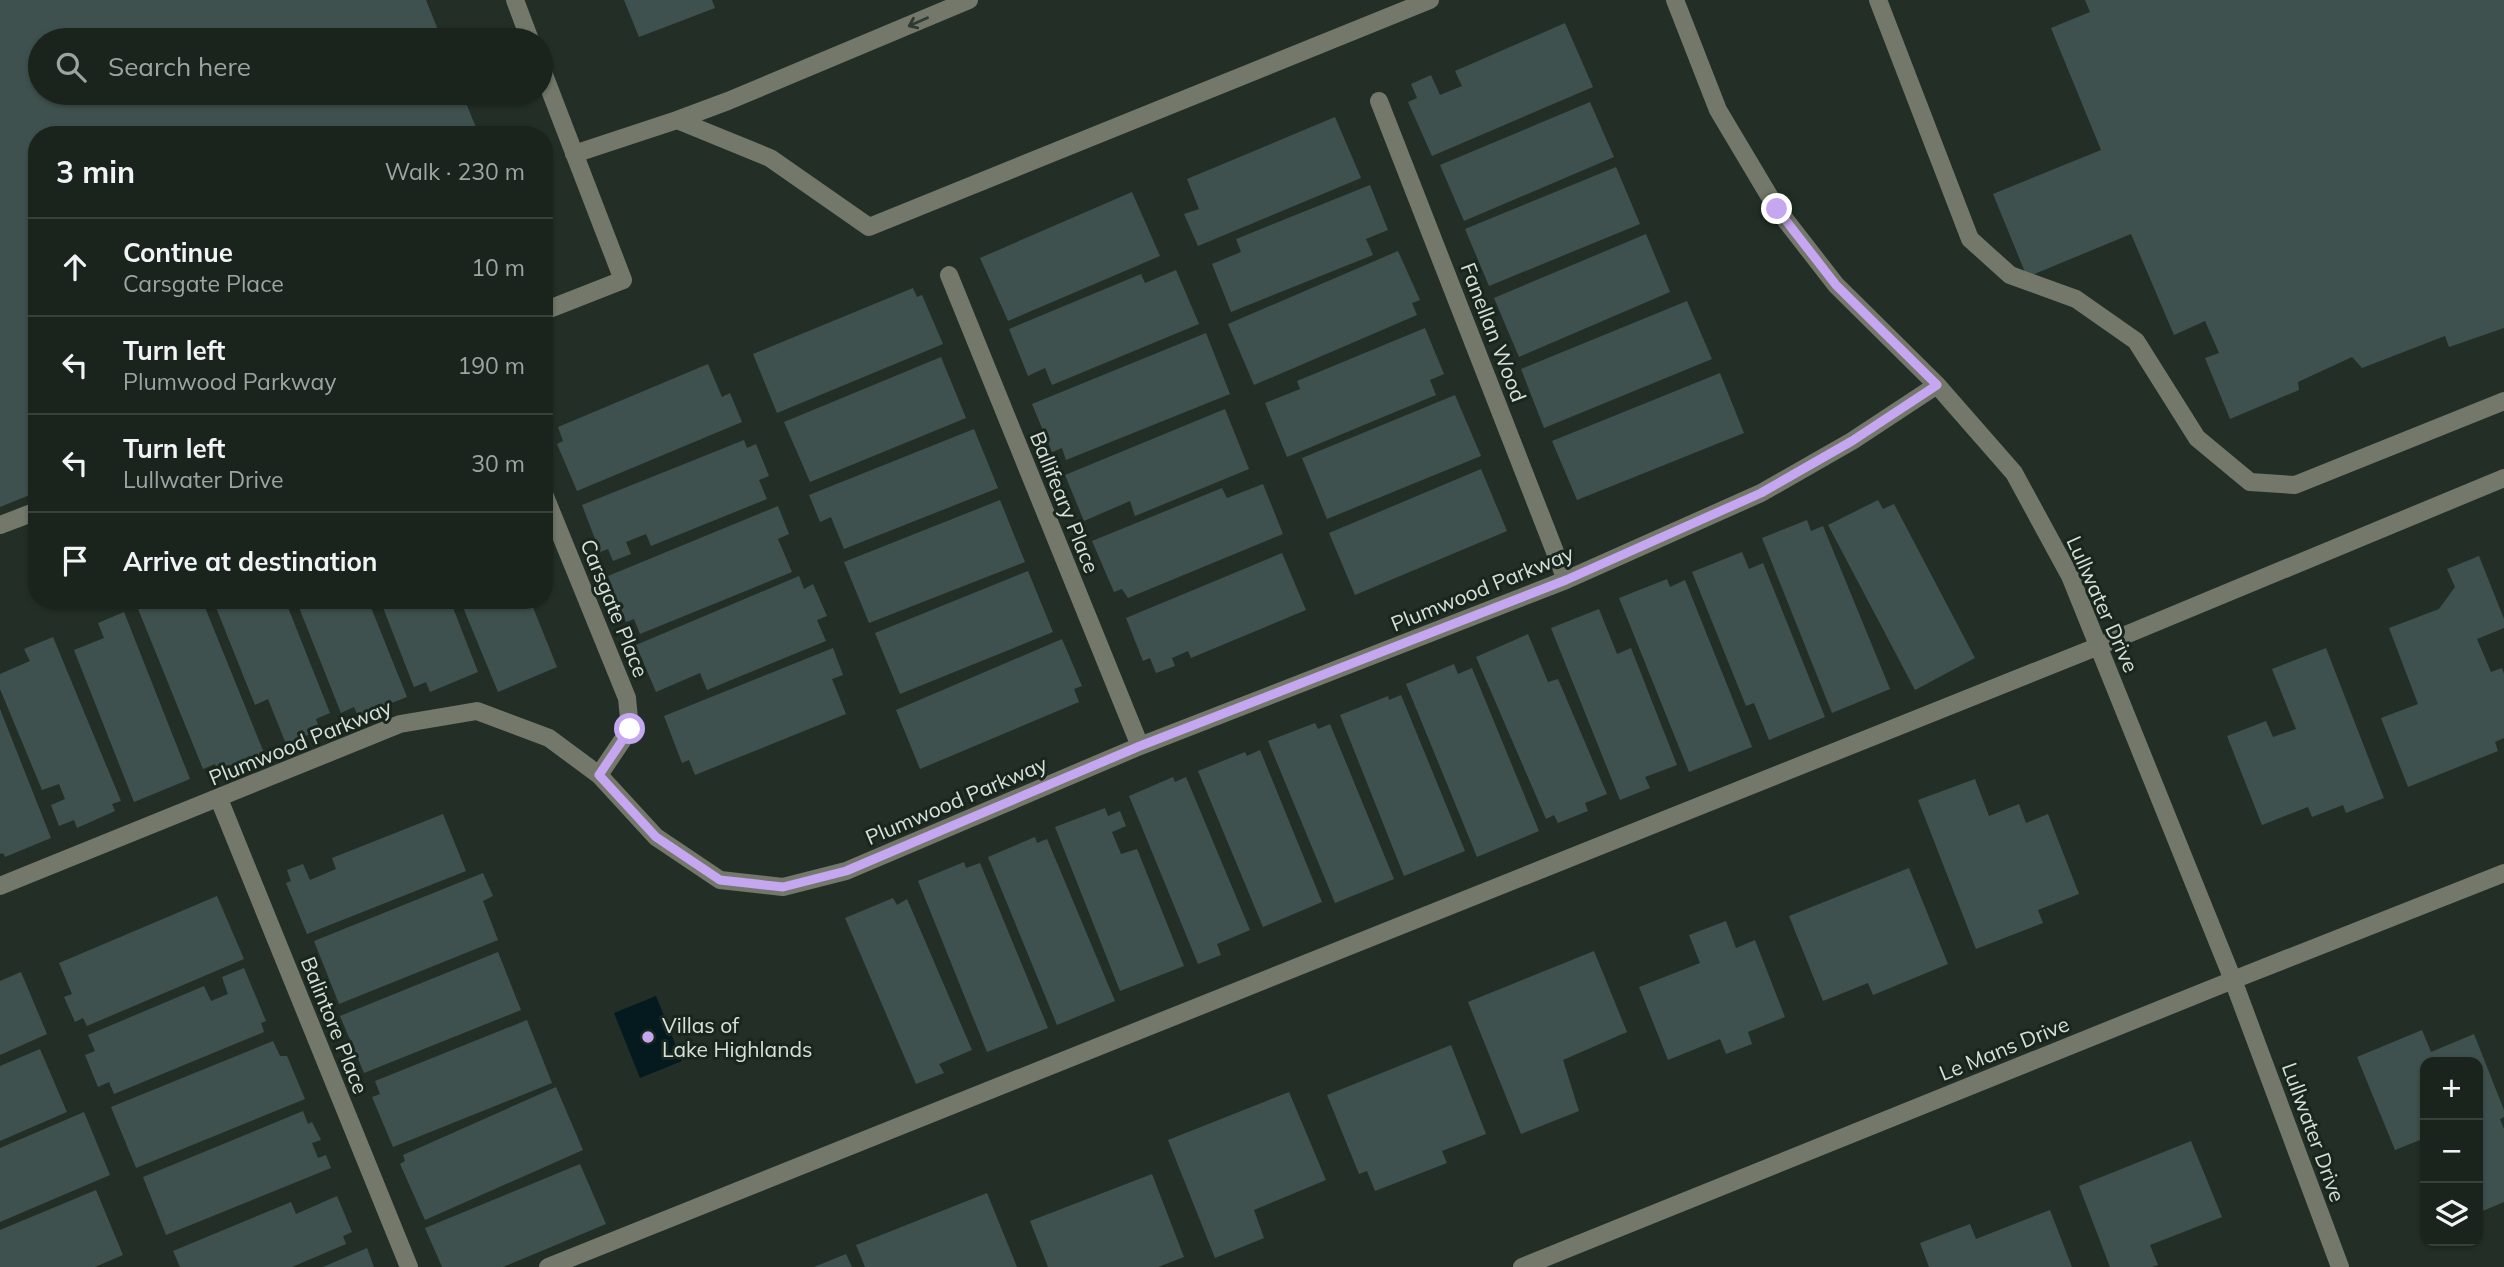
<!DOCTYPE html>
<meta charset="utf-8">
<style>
:root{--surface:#1a231c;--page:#232b25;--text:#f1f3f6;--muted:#9fa4a3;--line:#38403b}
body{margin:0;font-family:Mulish,sans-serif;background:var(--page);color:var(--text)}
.controls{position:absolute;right:21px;bottom:21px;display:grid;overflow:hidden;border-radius:14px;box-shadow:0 2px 5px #0004}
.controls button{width:63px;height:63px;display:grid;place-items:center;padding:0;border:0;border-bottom:2px solid var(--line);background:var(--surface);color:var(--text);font:35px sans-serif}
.stop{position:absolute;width:21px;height:21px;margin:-16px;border:5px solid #c5a6f0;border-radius:50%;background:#fff}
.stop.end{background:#c5a6f0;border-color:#fff;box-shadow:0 2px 7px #0008}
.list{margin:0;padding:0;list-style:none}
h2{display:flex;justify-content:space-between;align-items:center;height:91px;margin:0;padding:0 28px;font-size:30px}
h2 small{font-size:23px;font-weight:400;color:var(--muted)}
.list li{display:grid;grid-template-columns:46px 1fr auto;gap:21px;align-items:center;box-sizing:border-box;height:98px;padding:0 28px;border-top:2px solid var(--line)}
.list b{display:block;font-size:26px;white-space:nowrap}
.list p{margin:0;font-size:23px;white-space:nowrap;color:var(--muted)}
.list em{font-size:23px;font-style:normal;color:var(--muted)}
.icon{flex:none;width:38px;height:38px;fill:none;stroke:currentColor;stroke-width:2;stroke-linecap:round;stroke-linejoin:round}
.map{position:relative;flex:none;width:2504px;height:1267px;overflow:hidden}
.search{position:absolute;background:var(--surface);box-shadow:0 2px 5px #0004;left:28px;top:28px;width:525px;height:77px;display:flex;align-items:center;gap:18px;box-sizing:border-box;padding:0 24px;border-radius:38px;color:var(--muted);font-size:26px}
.panel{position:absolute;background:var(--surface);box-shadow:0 2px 5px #0004;left:28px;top:126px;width:525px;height:483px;border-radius:28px}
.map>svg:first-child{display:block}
.water{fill:#041a1f}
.building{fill:#3f514e}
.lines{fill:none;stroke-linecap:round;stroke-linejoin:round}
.minor{stroke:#73786a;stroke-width:18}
.oneway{stroke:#303a30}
.route{stroke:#c5a6f0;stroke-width:9}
.poi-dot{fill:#c5a6f0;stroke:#19261d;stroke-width:2.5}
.labels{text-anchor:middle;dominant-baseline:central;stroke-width:6;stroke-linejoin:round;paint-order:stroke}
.street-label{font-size:21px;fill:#d8e0da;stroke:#19261d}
.poi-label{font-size:21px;fill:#d8e0da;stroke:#19261d;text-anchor:start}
</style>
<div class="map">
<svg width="2504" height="1267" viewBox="0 0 2504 1267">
<rect width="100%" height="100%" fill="#232f26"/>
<path class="water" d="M 656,996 L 682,1061 L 640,1078 L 614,1013 Z"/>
<path class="building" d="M 0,0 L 426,0 L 442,40 L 40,40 L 40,93 L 462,93 L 479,135 L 37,135 L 37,492 L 0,507 Z
M 624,0 L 712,0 L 715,8 L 639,37 Z
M 2085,0 L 2504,0 L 2504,328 L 2449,347 L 2445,336 L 2362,368 L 2352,357 L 2298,382 L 2299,390 L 2230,419 L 2205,358 L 2219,353 L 2205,321 L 2174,335 L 2131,234 L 2027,277 L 1993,194 L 2101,150 L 2051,28 L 2090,12 Z
M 1565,23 L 1593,87 L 1432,156 L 1408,102 L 1417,98 L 1411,84 L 1431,75 L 1440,95 L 1462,86 L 1455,71 Z
M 1590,102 L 1614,157 L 1464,221 L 1440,165 Z
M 1335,117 L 1361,178 L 1198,246 L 1184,214 L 1199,209 L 1187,179 Z
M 1616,167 L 1640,224 L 1489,286 L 1465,229 Z
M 1370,185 L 1388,230 L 1366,239 L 1373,255 L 1231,312 L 1212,264 L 1241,252 L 1236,239 Z
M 1132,192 L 1160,256 L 1008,321 L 980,258 Z
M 1646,234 L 1670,292 L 1519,357 L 1494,298 Z
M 1398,251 L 1420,300 L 1412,303 L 1417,315 L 1254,385 L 1228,324 Z
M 1176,270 L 1199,324 L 1052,385 L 1045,368 L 1028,376 L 1009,329 L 1141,274 L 1145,283 Z
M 913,288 L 917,297 L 922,295 L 943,344 L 777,413 L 753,354 Z
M 1687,301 L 1712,359 L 1544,428 L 1521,369 Z
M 1425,328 L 1444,374 L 1430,380 L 1436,395 L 1287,457 L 1265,403 L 1300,389 L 1297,381 Z
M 1206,333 L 1230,394 L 1066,460 L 1062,448 L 1052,452 L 1032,404 Z
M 941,357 L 966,418 L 810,482 L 784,422 Z
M 708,364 L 722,397 L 730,393 L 742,422 L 577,491 L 557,444 L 563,441 L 558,427 Z
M 1720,373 L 1744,433 L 1577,500 L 1552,441 Z
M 1455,395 L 1481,456 L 1327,519 L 1302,458 Z
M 1225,409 L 1249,469 L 1135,516 L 1130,501 L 1084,521 L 1065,475 Z
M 974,429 L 998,488 L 844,549 L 831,517 L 820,522 L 809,495 Z
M 744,440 L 747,448 L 756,444 L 769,476 L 759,480 L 767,499 L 651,546 L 646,534 L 626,542 L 631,554 L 613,561 L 608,549 L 600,552 L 582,505 Z
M 1481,469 L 1507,531 L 1355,595 L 1329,533 Z
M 1263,484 L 1283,534 L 1128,598 L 1122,589 L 1114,592 L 1092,541 L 1222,488 L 1227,498 Z
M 1000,500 L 1025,562 L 869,623 L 844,562 Z
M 1878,500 L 1883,509 L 1894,504 L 1975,658 L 1915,690 L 1828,525 Z
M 778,506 L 789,534 L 778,539 L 792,572 L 640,634 L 634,619 L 626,622 L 608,576 Z
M 1807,520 L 1811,531 L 1823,526 L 1890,689 L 1832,713 L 1762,538 Z
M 1742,552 L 1749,569 L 1763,563 L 1825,717 L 1769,740 L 1754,703 L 1746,706 L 1692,572 Z
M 1282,553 L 1306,610 L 1191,658 L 1188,651 L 1172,658 L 1175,666 L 1156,673 L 1150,658 L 1143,661 L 1126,618 Z
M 2479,556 L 2504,619 L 2504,628 L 2477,639 L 2491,672 L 2502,668 L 2504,674 L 2504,738 L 2495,742 L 2498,751 L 2408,787 L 2381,718 L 2418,704 L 2389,628 L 2439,609 L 2455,587 L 2447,569 Z
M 1028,571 L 1053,632 L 900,694 L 875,633 Z
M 799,576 L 804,589 L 813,584 L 827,616 L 817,620 L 826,641 L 707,690 L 700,673 L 656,692 L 636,645 Z
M 1667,579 L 1670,587 L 1685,580 L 1752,747 L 1689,772 L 1619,598 Z
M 146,600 L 202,600 L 264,753 L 218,772 L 215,764 L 203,769 L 136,604 Z
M 213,600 L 285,600 L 330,713 L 316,719 L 320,730 L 286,744 L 268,699 L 255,705 Z
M 296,600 L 368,600 L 407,697 L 358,716 L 354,707 L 341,713 Z
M 380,600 L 450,600 L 478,672 L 430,692 L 426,682 L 414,687 Z
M 460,600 L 530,600 L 557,667 L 498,692 Z
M 1599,609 L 1617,654 L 1631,648 L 1677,765 L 1645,777 L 1650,788 L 1620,800 L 1551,628 Z
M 124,612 L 190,779 L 134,802 L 74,650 L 104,638 L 98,623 Z
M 1528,634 L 1548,682 L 1558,679 L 1607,794 L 1585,803 L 1588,811 L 1558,823 L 1554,815 L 1546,819 L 1476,657 Z
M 53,637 L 121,801 L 112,804 L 115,811 L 77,828 L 74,820 L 59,826 L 51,805 L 65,799 L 59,784 L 42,790 L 0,689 L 0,674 L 30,661 L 24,649 Z
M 1062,639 L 1082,686 L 1074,689 L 1079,702 L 920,769 L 896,710 Z
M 833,648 L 843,675 L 832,679 L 846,714 L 695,775 L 689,760 L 682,763 L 664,716 Z
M 2326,648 L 2384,798 L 2346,813 L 2343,805 L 2312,817 L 2308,807 L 2262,825 L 2227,736 L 2266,721 L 2273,737 L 2296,729 L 2272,669 Z
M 1454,664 L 1458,674 L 1472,668 L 1539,831 L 1477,857 L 1406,684 Z
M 1401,695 L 1465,851 L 1404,876 L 1340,715 L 1388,696 L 1389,700 Z
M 0,709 L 51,838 L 5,857 L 3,853 L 0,854 Z
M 1315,723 L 1318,729 L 1330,724 L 1394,879 L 1335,903 L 1268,741 Z
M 1260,750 L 1322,902 L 1263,927 L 1198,771 L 1245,752 L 1247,756 Z
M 1173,777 L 1175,782 L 1186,777 L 1250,930 L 1217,944 L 1221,955 L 1198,964 L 1129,796 Z
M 1975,779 L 1989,816 L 2019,804 L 2026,823 L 2048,814 L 2079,894 L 2038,910 L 2043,923 L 1976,949 L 1918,800 Z
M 1105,808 L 1108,816 L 1120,811 L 1126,826 L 1112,832 L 1121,854 L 1137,849 L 1184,966 L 1120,991 L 1055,827 Z
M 443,814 L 466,871 L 307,934 L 286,883 L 291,881 L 287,870 L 303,864 L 310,880 L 336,869 L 332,858 Z
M 1035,837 L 1037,843 L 1047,839 L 1115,1001 L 1057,1025 L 988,857 Z
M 964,862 L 966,868 L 980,863 L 1048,1028 L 987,1052 L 918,881 Z
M 1909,868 L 1948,964 L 1873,995 L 1868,983 L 1823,1001 L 1789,916 Z
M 483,873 L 493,896 L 483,901 L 498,940 L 339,1004 L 314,941 Z
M 217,896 L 244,959 L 87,1026 L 83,1018 L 75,1022 L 64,997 L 72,994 L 59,963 Z
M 893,898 L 897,905 L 907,899 L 972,1050 L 939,1064 L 944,1073 L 916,1084 L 845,918 Z
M 1726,921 L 1736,948 L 1755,940 L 1785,1017 L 1748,1032 L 1752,1044 L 1726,1054 L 1720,1039 L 1668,1060 L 1639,987 L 1700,963 L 1689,935 Z
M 1594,951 L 1627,1032 L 1563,1060 L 1579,1111 L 1521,1134 L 1468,1002 Z
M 498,952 L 521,1010 L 364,1073 L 340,1016 Z
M 244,968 L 266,1021 L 261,1023 L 264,1032 L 114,1094 L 109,1082 L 98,1087 L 85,1055 L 95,1051 L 88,1035 L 204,986 L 211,1001 L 228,994 L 222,977 Z
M 21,972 L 47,1034 L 0,1055 L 0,981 Z
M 527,1020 L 552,1083 L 393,1147 L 372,1097 L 380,1094 L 375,1081 Z
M 2422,1030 L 2431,1052 L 2474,1034 L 2504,1110 L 2504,1117 L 2500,1119 L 2504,1129 L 2504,1202 L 2478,1213 L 2478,1062 L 2425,1062 L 2425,1138 L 2395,1150 L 2357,1057 Z
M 273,1041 L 280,1056 L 287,1056 L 305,1099 L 136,1168 L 111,1107 Z
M 1451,1045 L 1486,1134 L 1442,1151 L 1447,1163 L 1375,1191 L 1367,1171 L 1359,1174 L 1327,1095 Z
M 40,1049 L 67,1112 L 0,1141 L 0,1066 Z
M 556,1087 L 583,1150 L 425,1220 L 400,1164 L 405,1161 L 403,1155 Z
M 1289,1092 L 1326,1180 L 1254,1210 L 1264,1238 L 1215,1258 L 1168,1140 Z
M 303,1111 L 308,1124 L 312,1122 L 321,1140 L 312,1143 L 318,1158 L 326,1155 L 331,1168 L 166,1235 L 143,1177 Z
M 84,1112 L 110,1175 L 0,1222 L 0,1148 Z
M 2191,1141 L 2222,1217 L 2150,1245 L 2158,1265 L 2152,1267 L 2110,1267 L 2079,1186 Z
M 580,1164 L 606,1224 L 503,1267 L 442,1267 L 425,1228 Z
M 1152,1174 L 1184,1257 L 1158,1267 L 1048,1267 L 1030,1221 Z
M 96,1190 L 123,1255 L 95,1267 L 0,1267 L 0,1230 Z
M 987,1193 L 1017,1267 L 865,1267 L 856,1245 Z
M 337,1196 L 352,1232 L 343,1236 L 346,1244 L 292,1267 L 180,1267 L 173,1251 L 291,1202 L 296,1214 Z
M 2050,1210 L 2072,1267 L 1929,1267 L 1920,1243 L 1970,1224 L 1976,1239 Z
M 367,1248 L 374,1267 L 323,1267 Z
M 846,1254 L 852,1267 L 814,1267 Z"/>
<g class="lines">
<path class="minor" d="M 515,0 L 530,40
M 1675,0 L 1718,110 L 1777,209 L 1836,285 L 1937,385 L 2014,473 L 2070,576 L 2233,980 L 2340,1267
M 1878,0 L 1970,239 L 2010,275 L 2076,299 L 2136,341 L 2197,438 L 2250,482 L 2295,485 L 2504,401
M 541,67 L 623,280 L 544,311
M 1379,101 L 1566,580
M 677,120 L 728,101 L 969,0
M 574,154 L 677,120 L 770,158 L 869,227 L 1430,0
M 949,275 L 1140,746
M 544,494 L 627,698 L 630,729 L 599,775
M 0,525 L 37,511
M 219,799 L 409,1267
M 0,886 L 400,724 L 477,711 L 549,738 L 599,775 L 656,837 L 720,880 L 783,887 L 846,871 L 1140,746 L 1566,580 L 1761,493 L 1852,441 L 1937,385
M 548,1267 L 2099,646 L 2504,478
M 1522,1267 L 2233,980 L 2504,873"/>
</g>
<defs><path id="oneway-shaft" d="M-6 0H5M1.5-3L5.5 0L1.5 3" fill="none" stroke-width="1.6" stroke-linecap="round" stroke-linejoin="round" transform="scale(1.75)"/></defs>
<use class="oneway" href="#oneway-shaft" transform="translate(918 22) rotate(156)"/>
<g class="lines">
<path class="route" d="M 630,729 L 599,775 L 656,837 L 720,880 L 783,887 L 846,871 L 1140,746 L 1566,580 L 1761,493 L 1852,441 L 1937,385 L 1836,285 L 1777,209"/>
</g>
<circle class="poi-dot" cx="648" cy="1037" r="7"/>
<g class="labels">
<g class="street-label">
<text transform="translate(1494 332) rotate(69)">Fanellan Wood</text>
<text transform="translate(1065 502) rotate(68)">Ballifeary Place</text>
<text transform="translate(1482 588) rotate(-22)">Plumwood Parkway</text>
<text transform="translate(2103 604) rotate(66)">Lullwater Drive</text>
<text transform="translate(615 608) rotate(68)">Carsgate Place</text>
<text transform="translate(300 742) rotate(-22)">Plumwood Parkway</text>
<text transform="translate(956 800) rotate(-23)">Plumwood Parkway</text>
<text transform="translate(335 1025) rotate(68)">Balintore Place</text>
<text transform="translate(2004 1048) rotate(-22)">Le Mans Drive</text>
<text transform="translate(2314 1132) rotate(70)">Lullwater Drive</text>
</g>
<g class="poi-label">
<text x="662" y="1025">Villas of<tspan x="662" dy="24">Lake Highlands</tspan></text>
</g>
</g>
</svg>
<div class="controls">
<button>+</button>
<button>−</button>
<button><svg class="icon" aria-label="layers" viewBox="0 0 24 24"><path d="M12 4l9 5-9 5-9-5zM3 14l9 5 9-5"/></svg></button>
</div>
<div class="stop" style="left:630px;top:729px"></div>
<div class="stop end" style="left:1777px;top:209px"></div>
<div class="search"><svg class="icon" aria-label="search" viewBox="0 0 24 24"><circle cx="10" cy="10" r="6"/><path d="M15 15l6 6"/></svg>Search here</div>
<section class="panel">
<h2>3 min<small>Walk · 230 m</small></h2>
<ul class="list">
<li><svg class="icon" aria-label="ahead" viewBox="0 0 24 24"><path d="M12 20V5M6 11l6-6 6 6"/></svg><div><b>Continue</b><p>Carsgate Place</p></div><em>10 m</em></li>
<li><svg class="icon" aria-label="left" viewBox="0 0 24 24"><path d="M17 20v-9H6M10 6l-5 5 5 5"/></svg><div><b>Turn left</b><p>Plumwood Parkway</p></div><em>190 m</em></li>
<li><svg class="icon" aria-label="left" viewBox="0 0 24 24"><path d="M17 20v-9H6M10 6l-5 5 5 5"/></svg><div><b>Turn left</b><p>Lullwater Drive</p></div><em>30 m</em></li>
<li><svg class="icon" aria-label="arrive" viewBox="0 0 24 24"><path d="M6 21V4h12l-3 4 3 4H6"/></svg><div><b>Arrive at destination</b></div></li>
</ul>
</section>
</div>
